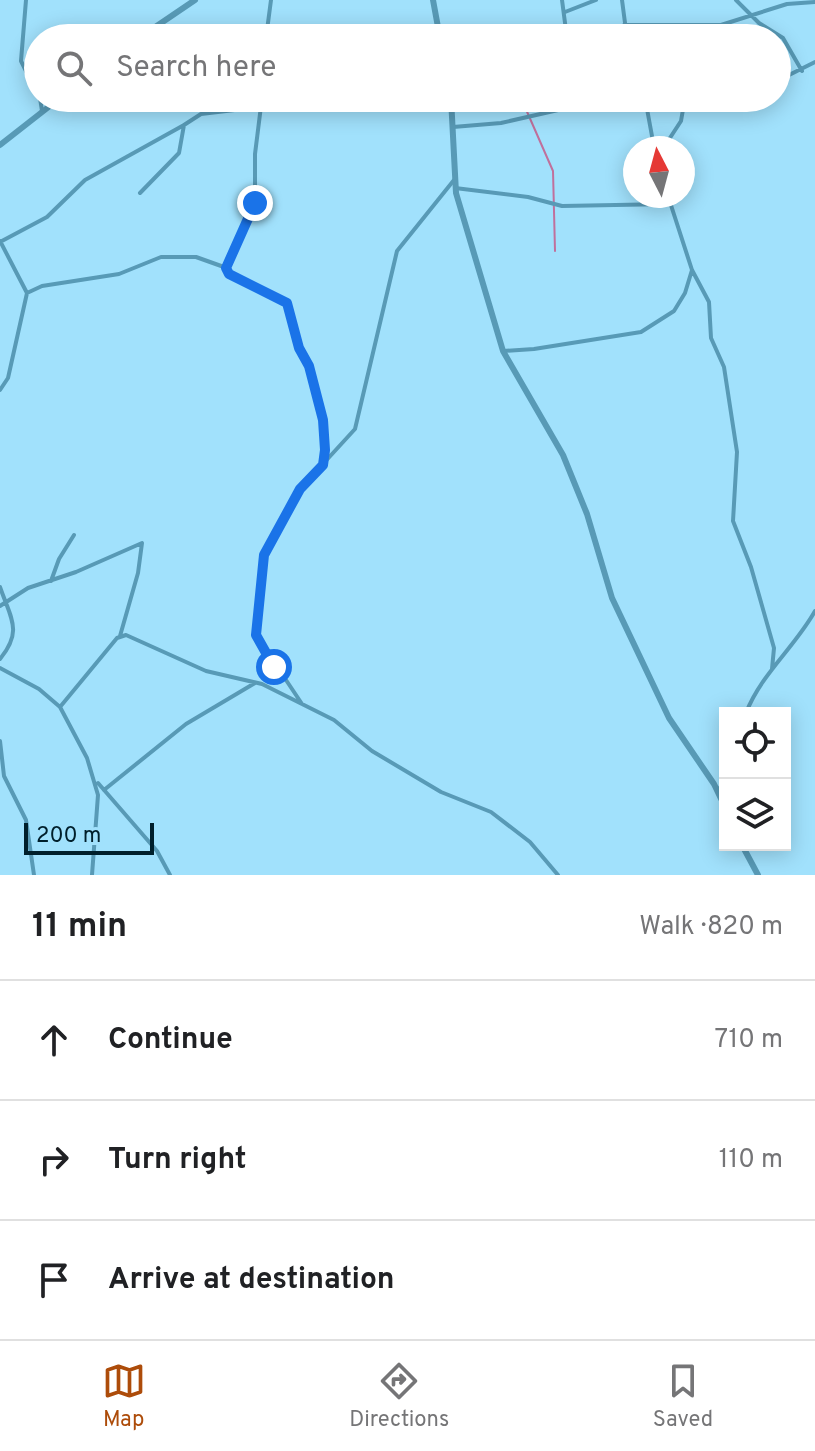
<!DOCTYPE html>
<meta charset="utf-8">
<style>
:root{--surface:#fff;--page:#f2f2f2;--text:#202124;--muted:#757577;--line:#e0e0e0;--accent:#ad4c0a}
body{margin:0;font-family:Overpass,sans-serif;background:var(--page);color:var(--text)}
.controls{position:absolute;right:24px;bottom:24px;display:grid;overflow:hidden;border-radius:0px;box-shadow:0 4px 20px #0003}
.controls button{width:72px;height:72px;display:grid;place-items:center;padding:0;border:0;border-bottom:2px solid var(--line);background:var(--surface);color:var(--text);font:40px sans-serif}
.compass{position:absolute;left:623px;top:136px;width:72px;height:72px;border-radius:50%;background:var(--surface);box-shadow:0 4px 20px #0003;rotate:354deg}
.scale{position:absolute;left:24px;bottom:20px;width:130px;box-sizing:border-box;padding-left:8px;border:4px solid #001f2b;border-top:0;font-size:22px;line-height:28px;white-space:nowrap;color:#001f2b;-webkit-text-stroke:6px #a1e1fc;paint-order:stroke}
.stop{position:absolute;width:24px;height:24px;margin:-18px;border:6px solid #1a73e8;border-radius:50%;background:#fff}
.stop.end{background:#1a73e8;border-color:#fff;box-shadow:0 2px 8px #0008}
.list{margin:0;padding:0;list-style:none}
h2{display:flex;justify-content:space-between;align-items:center;height:104px;margin:0;padding:0 32px;font-size:34px}
h2 small{font-size:26px;font-weight:400;color:var(--muted)}
.list li{display:grid;grid-template-columns:52px 1fr auto;gap:24px;align-items:center;box-sizing:border-box;height:120px;padding:0 32px;border-top:2px solid var(--line)}
.list b{display:block;font-size:30px;white-space:nowrap}
.list em{font-size:26px;font-style:normal;color:var(--muted)}
.icon{flex:none;width:44px;height:44px;fill:none;stroke:currentColor;stroke-width:2;stroke-linecap:round;stroke-linejoin:round}
.map{position:relative;flex:none;width:815px;height:875px;overflow:hidden}
.search{position:absolute;background:var(--surface);box-shadow:0 4px 20px #0003;left:24px;right:24px;top:24px;height:88px;display:flex;align-items:center;gap:20px;box-sizing:border-box;padding:0 28px;border-radius:44px;color:var(--muted);font-size:30px}
.sheet{height:464px;background:var(--surface)}
nav{display:flex;justify-content:space-around;align-items:center;box-sizing:border-box;height:112px;border-top:2px solid var(--line);background:var(--surface);font-size:22px;color:var(--muted)}
nav a{display:grid;justify-items:center;gap:4px}
nav .on{color:var(--accent)}
.map>svg:first-child{display:block}
.lines{fill:none;stroke-linecap:round;stroke-linejoin:round}
.stream{stroke:#c0709c;stroke-width:2}
.minor{stroke:#589ab6;stroke-width:4}
.tertiary{stroke:#589ab6;stroke-width:6}
.route{stroke:#1a73e8;stroke-width:10}
</style>
<div class="map">
<svg width="815" height="875" viewBox="0 0 815 875">
<rect width="100%" height="100%" fill="#a1e1fc"/>
<g class="lines">
<path class="stream" d="M 521,98 L 553,171 L 555,251"/>
<path class="minor" d="M 26,0 L 21,61 L 38,95
M 562,0 L 567,38
M 622,0 L 627,38
M 736,0 L 759,23 L 783,38 L 802,71
M 565,12 L 596,0
M 624,25 L 721,25 L 787,4 L 815,2
M 266,38 L 271,0
M 583,38 L 625,28
M 694,38 L 696,26
M 777,81 L 815,62
M 40,98 L 42,111
M 262,98 L 255,154 L 255,203 L 226,268 L 229,274 L 287,303 L 323,420 L 323,465
M 645,98 L 654,147
M 453,127 L 501,123 L 611,98
M 654,145 L 666,144 L 681,121 L 685,98
M 455,188 L 528,197 L 562,206 L 669,204
M 140,193 L 179,153 L 184,125 L 201,114 L 261,107
M 668,196 L 692,270 L 709,302 L 711,338 L 724,367 L 737,452 L 733,521 L 751,567 L 774,648 L 772,669
M 0,241 L 27,293 L 8,378 L 0,390
M 0,242 L 47,217 L 85,180 L 184,125
M 27,293 L 42,286 L 119,274 L 161,257 L 196,257 L 224,267
M 503,351 L 534,349 L 641,332 L 674,311 L 685,293 L 692,270
M 51,581 L 59,559 L 74,535
M 0,587 C 11,619 23,631 0,659
M 0,606 L 28,588 L 76,572 L 142,543 L 138,573 L 120,636
M 0,668 L 39,689 L 60,707 L 87,758 L 98,795 L 92,875
M 302,704 L 256,635 L 261,569 L 269,542 L 300,489 L 355,429 L 397,251 L 454,180
M 60,707 L 117,638 L 126,635 L 206,671 L 262,684 L 334,720 L 372,751 L 441,792 L 491,812 L 530,842 L 558,875
M 746,713 C 761,674 795,647 815,611
M 0,741 L 4,776 L 26,820 L 34,875
M 98,783 L 157,851 L 170,875
M 104,790 L 186,724 L 255,683
M 718,791 L 725,779"/>
<path class="tertiary" d="M 433,0 L 440,38
M 139,38 L 195,0
M 451,98 L 456,193 L 503,351 L 563,455 L 587,514 L 612,598 L 669,718 L 714,784 L 725,807
M 0,145 L 60,98
M 742,845 L 758,875"/>
</g>
<g class="lines">
<path class="route" d="M 255,203 L 226,268 L 229,274 L 287,303 L 299,348 L 309,366 L 323,420 L 325,450 L 323,465 L 300,489 L 264,555 L 256,635 L 274,667"/>
</g>
</svg>
<div class="controls">
<button><svg class="icon" aria-label="locate" viewBox="0 0 24 24"><circle cx="12" cy="12" r="6"/><path d="M12 2v4M12 18v4M2 12h4M18 12h4"/></svg></button>
<button><svg class="icon" aria-label="layers" viewBox="0 0 24 24"><path d="M12 4l9 5-9 5-9-5zM3 14l9 5 9-5"/></svg></button>
</div>
<svg class="compass" viewBox="-18 -18 36 36"><path d="M0-13l5 13h-10z" fill="#e53935"/><path d="M0 13l5-13h-10z" fill="#757577"/></svg>
<div class="scale">200 m</div>
<div class="stop" style="left:274px;top:667px"></div>
<div class="stop end" style="left:255px;top:203px"></div>
<div class="search"><svg class="icon" aria-label="search" viewBox="0 0 24 24"><circle cx="10" cy="10" r="6"/><path d="M15 15l6 6"/></svg>Search here</div>
</div>
<section class="sheet">
<h2>11 min<small>Walk · 820 m</small></h2>
<ul class="list">
<li><svg class="icon" aria-label="ahead" viewBox="0 0 24 24"><path d="M12 20V5M6 11l6-6 6 6"/></svg><div><b>Continue</b></div><em>710 m</em></li>
<li><svg class="icon" aria-label="right" viewBox="0 0 24 24"><path d="M7 20v-9h11M14 6l5 5-5 5"/></svg><div><b>Turn right</b></div><em>110 m</em></li>
<li><svg class="icon" aria-label="arrive" viewBox="0 0 24 24"><path d="M6 21V4h12l-3 4 3 4H6"/></svg><div><b>Arrive at destination</b></div></li>
</ul>
</section>
<nav>
<a class="on"><svg class="icon" aria-label="map" viewBox="0 0 24 24"><path d="M3 6l6-2 6 2 6-2v14l-6 2-6-2-6 2zM9 4v14M15 6v14"/></svg>Map</a>
<a><svg class="icon" aria-label="directions" viewBox="0 0 24 24"><path d="M12 3l9 9-9 9-9-9zM9 14v-3h6M13 9l2 2-2 2"/></svg>Directions</a>
<a><svg class="icon" aria-label="saved" viewBox="0 0 24 24"><path d="M7 4h10v16l-5-4-5 4z"/></svg>Saved</a>
</nav>
